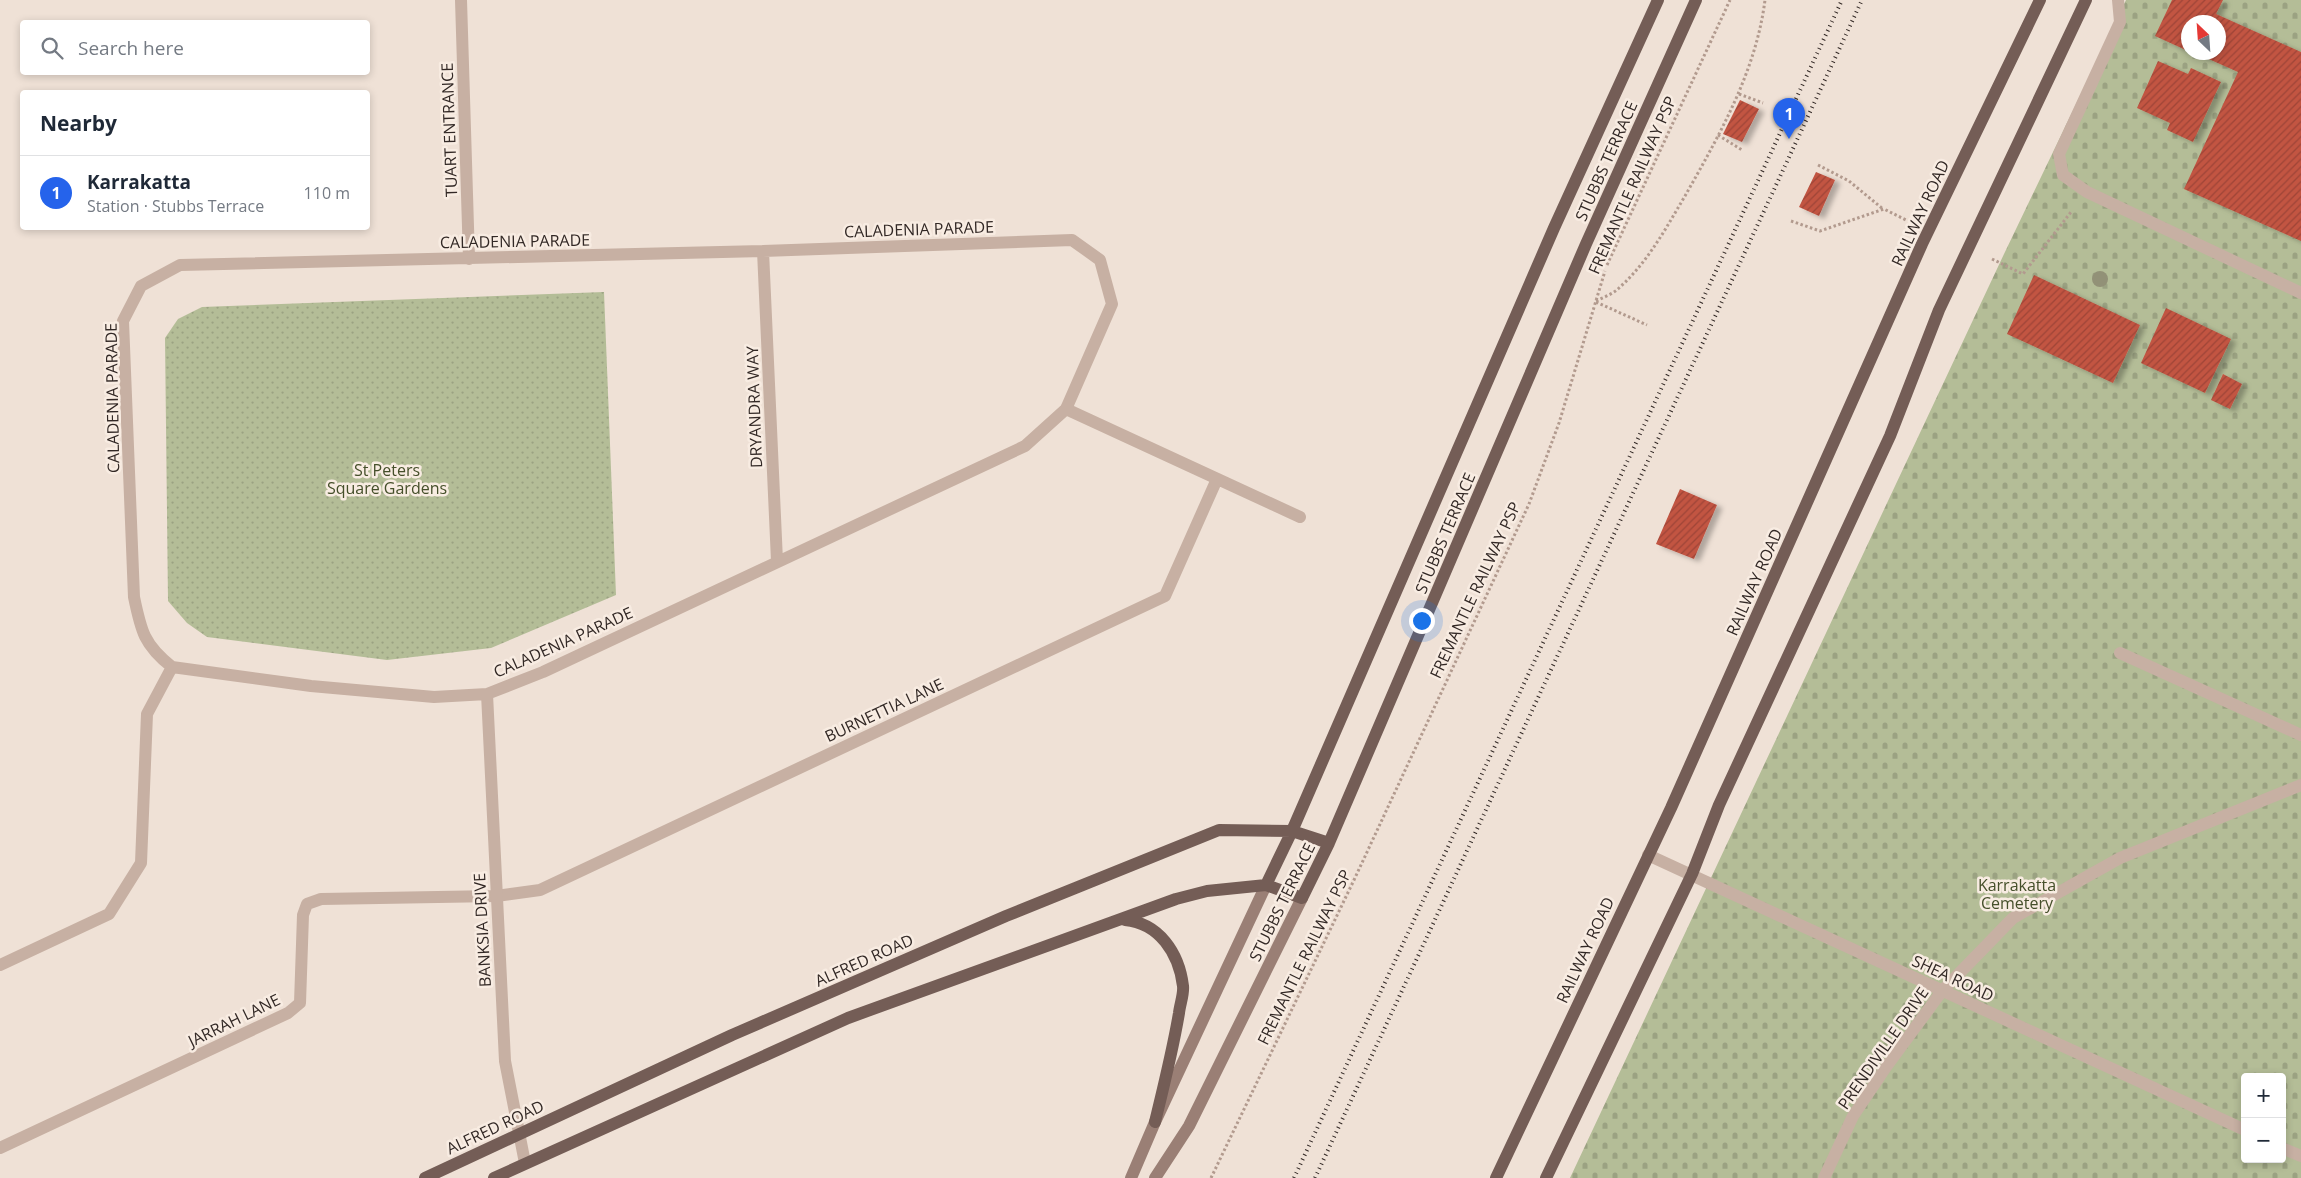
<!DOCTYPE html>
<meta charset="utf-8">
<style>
:root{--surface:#fff;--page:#f2f2f3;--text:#1f2937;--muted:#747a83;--line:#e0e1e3;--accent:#2563eb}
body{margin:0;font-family:"Open Sans",sans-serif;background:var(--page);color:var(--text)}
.controls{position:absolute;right:15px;bottom:15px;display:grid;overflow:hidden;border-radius:5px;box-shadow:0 2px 8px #0003}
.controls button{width:45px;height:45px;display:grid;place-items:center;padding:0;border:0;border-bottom:1px solid var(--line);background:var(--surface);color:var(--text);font:25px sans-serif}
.compass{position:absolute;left:2181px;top:15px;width:45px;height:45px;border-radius:50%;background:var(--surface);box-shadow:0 2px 8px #0003;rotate:335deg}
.you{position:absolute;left:1421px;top:620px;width:18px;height:18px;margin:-12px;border:4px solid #fff;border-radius:50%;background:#1a73e8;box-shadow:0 0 0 8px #1a73e833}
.badge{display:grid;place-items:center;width:32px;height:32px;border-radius:50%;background:var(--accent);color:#fff;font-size:16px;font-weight:700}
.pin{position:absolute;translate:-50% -41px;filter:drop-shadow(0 1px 2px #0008)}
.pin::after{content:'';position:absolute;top:26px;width:18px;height:15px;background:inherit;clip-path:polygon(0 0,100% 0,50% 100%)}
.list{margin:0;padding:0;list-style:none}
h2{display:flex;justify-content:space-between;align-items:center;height:65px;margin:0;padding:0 20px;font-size:21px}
h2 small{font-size:16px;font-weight:400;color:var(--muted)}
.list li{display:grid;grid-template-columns:32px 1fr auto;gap:15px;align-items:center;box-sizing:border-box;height:75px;padding:0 20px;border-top:1px solid var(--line)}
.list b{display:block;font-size:19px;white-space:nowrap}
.list p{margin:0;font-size:16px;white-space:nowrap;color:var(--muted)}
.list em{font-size:16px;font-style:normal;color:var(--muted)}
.icon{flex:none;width:28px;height:28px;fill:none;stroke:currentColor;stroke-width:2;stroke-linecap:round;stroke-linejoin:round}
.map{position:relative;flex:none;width:2301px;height:1178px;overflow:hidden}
.search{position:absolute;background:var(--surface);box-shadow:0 2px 8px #0003;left:20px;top:20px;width:350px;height:55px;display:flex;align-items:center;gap:12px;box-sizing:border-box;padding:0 18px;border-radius:5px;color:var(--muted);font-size:19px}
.panel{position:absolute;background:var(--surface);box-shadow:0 2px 8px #0003;left:20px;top:90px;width:350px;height:140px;border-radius:5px}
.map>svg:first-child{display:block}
.green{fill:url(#green-dots)}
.cemetery{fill:url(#cemetery-stones);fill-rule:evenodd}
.building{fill:url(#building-hatch);filter:url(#shadow)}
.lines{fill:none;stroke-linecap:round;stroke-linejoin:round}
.path{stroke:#b29a8e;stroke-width:3;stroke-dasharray:2.5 2.5;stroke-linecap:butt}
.lane{stroke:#c7b0a3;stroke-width:12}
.street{stroke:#c7b0a3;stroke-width:12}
.secondary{stroke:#9a7f75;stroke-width:12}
.primary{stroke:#745d56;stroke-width:12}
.rail{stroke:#322825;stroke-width:4;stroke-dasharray:1 4;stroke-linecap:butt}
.tree{fill:#929177}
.labels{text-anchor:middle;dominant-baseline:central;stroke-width:5;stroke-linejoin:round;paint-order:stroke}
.street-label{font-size:16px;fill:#322825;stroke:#f8ece2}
.park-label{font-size:16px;fill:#454f2a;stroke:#f8ece2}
</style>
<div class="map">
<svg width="2301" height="1178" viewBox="0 0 2301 1178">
<defs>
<pattern id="green-dots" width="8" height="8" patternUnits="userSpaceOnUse" patternTransform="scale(1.25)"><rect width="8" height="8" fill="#b4bd97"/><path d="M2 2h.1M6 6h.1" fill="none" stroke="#9ba282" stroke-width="1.8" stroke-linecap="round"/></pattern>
<pattern id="cemetery-stones" width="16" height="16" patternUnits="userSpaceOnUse" patternTransform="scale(1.25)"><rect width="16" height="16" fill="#b4bd97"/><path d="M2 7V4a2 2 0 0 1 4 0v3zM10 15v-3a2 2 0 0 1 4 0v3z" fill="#9ba282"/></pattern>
<pattern id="building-hatch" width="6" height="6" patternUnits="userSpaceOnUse" patternTransform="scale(1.25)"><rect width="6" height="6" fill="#c25442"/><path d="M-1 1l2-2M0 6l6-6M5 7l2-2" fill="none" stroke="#9e4637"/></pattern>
<filter id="shadow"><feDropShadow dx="5.5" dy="3" stdDeviation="2.5" flood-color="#0004"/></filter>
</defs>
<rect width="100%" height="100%" fill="#efe1d6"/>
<path class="green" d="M 604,292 L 616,595 L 491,648 L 387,660 L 207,637 L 187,623 L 168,601 L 165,338 L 178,319 L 202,307 Z"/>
<path class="cemetery" d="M 2126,0 L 2301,0 L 2301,1178 L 1570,1178 L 2004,254 ZM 2188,22 L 2218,22 L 2218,52 L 2188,52 ZM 2245,1077 L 2282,1077 L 2282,1159 L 2245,1159 Z"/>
<path class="building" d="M 2172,0 L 2223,0 L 2216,14 L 2301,52 L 2301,241 L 2184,189 L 2238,72 L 2193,52 L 2218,52 L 2218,22 L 2188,22 L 2188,51 L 2155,36 Z
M 2158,61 L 2188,74 L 2191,68 L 2221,82 L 2193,142 L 2167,130 L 2170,123 L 2137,108 Z
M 1740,100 L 1759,109 L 1742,142 L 1723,134 Z
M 1816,172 L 1835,180 L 1819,216 L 1799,207 Z
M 2034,275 L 2140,325 L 2113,383 L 2007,334 Z
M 2166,308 L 2231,339 L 2205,393 L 2141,363 Z
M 2223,374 L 2242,384 L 2230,409 L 2211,400 Z
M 1680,489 L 1717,505 L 1694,559 L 1656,544 Z"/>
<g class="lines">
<path class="path" d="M 1739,94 L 1763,103
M 1718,135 L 1742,150
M 1818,165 L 1849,181 L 1883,209
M 1791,221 L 1820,231 L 1884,209 L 1906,220
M 1992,259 L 2023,274 L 2071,212
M 1607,265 L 1730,0
M 1596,301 C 1604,297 1613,294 1619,288 C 1648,262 1666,228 1685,196 C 1720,134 1756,71 1765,0
M 1596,302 L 1647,325
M 1211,1178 L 1354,880 L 1529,504 L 1559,423 L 1605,271"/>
<path class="lane" d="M 2118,0 L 2120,22 L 2059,154 L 2063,175 L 2087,192 L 2301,293
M 1066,409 L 1300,517
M 2120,653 L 2301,735
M 1648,855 L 2245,1130
M 0,1148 L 288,1013 L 300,1003 L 303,915 L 307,904 L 321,899 L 496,896 L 540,890 L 1165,596 L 1217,479
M 2282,1148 L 2301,1156
M 1824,1178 L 1853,1116 L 1886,1067 L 1942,991 L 2013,918 L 2120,858 L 2301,785"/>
<path class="street" d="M 461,0 L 469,259
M 1072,240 L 1100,260 L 1112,304 L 1066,409 L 1025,446 L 543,672 L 487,694 L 434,697 L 311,686 L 172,667 C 144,645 141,631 134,597 L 123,321 L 141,286 L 180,265 L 763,251 Z
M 763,251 L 777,561
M 487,694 L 505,1061 L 525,1163
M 0,965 L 109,914 L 141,863 L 147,714 L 172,667"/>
<path class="secondary" d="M 1131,1178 L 1155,1122 L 1266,885
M 1155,1178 L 1189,1126 L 1302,898"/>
<path class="primary" d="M 1266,885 L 1292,831 L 1554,228 L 1658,0
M 1125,920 C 1159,923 1179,953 1183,986 C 1184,994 1180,1004 1179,1013 C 1173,1049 1164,1085 1155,1122
M 425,1178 L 732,1035 L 1006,916 L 1219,830 L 1292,831 L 1329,843
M 494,1178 L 848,1018 L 1176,899 L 1207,891 L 1266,885 L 1302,898 L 1329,843 L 1586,244 L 1696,0
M 1496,1178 L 1671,808 L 1922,244 L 2040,0
M 1546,1178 L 1692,874 L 1719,805 L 1890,436 L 1939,310 L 2086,0"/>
<path class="rail" d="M 1294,1178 L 1842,0
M 1315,1178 L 1862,0"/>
</g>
<circle class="tree" cx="2100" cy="279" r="8"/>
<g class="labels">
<g class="street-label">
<text transform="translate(449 130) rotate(-92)">TUART ENTRANCE</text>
<text transform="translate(1606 161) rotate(-66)">STUBBS TERRACE</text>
<text transform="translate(1632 185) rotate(-66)">FREMANTLE RAILWAY PSP</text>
<text transform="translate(1920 213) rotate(-65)">RAILWAY ROAD</text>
<text transform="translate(919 229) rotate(-2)">CALADENIA PARADE</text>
<text transform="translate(515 241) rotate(-1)">CALADENIA PARADE</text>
<text transform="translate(112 398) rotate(-91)">CALADENIA PARADE</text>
<text transform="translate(754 407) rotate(-92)">DRYANDRA WAY</text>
<text transform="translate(1445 533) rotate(-67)">STUBBS TERRACE</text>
<text transform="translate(1754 582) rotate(-66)">RAILWAY ROAD</text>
<text transform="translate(1475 590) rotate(-65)">FREMANTLE RAILWAY PSP</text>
<text transform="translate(563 642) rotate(-24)">CALADENIA PARADE</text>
<text transform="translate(884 710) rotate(-25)">BURNETTIA LANE</text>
<text transform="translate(1282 902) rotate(-64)">STUBBS TERRACE</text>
<text transform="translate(482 930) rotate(-93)">BANKSIA DRIVE</text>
<text transform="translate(1585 950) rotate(-65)">RAILWAY ROAD</text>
<text transform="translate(1304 957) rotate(-64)">FREMANTLE RAILWAY PSP</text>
<text transform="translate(864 960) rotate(-24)">ALFRED ROAD</text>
<text transform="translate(1953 978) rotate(25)">SHEA ROAD</text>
<text transform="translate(234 1020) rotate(-26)">JARRAH LANE</text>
<text transform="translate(1883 1048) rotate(-55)">PRENDIVILLE DRIVE</text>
<text transform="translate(495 1127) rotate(-25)">ALFRED ROAD</text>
</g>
<g class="park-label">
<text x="387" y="470">St Peters<tspan x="387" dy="18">Square Gardens</tspan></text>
<text x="2017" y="885">Karrakatta<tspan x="2017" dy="18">Cemetery</tspan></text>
</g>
</g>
</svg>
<div class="controls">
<button>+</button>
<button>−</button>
</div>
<svg class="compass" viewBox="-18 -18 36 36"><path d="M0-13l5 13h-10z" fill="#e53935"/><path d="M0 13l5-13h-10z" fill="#747a83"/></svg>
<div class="you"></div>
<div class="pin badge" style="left:1789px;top:139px">1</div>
<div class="search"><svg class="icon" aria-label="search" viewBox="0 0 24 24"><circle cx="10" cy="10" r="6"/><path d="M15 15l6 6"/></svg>Search here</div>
<section class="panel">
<h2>Nearby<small></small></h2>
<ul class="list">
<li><span class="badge">1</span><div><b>Karrakatta</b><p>Station · Stubbs Terrace</p></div><em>110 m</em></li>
</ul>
</section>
</div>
